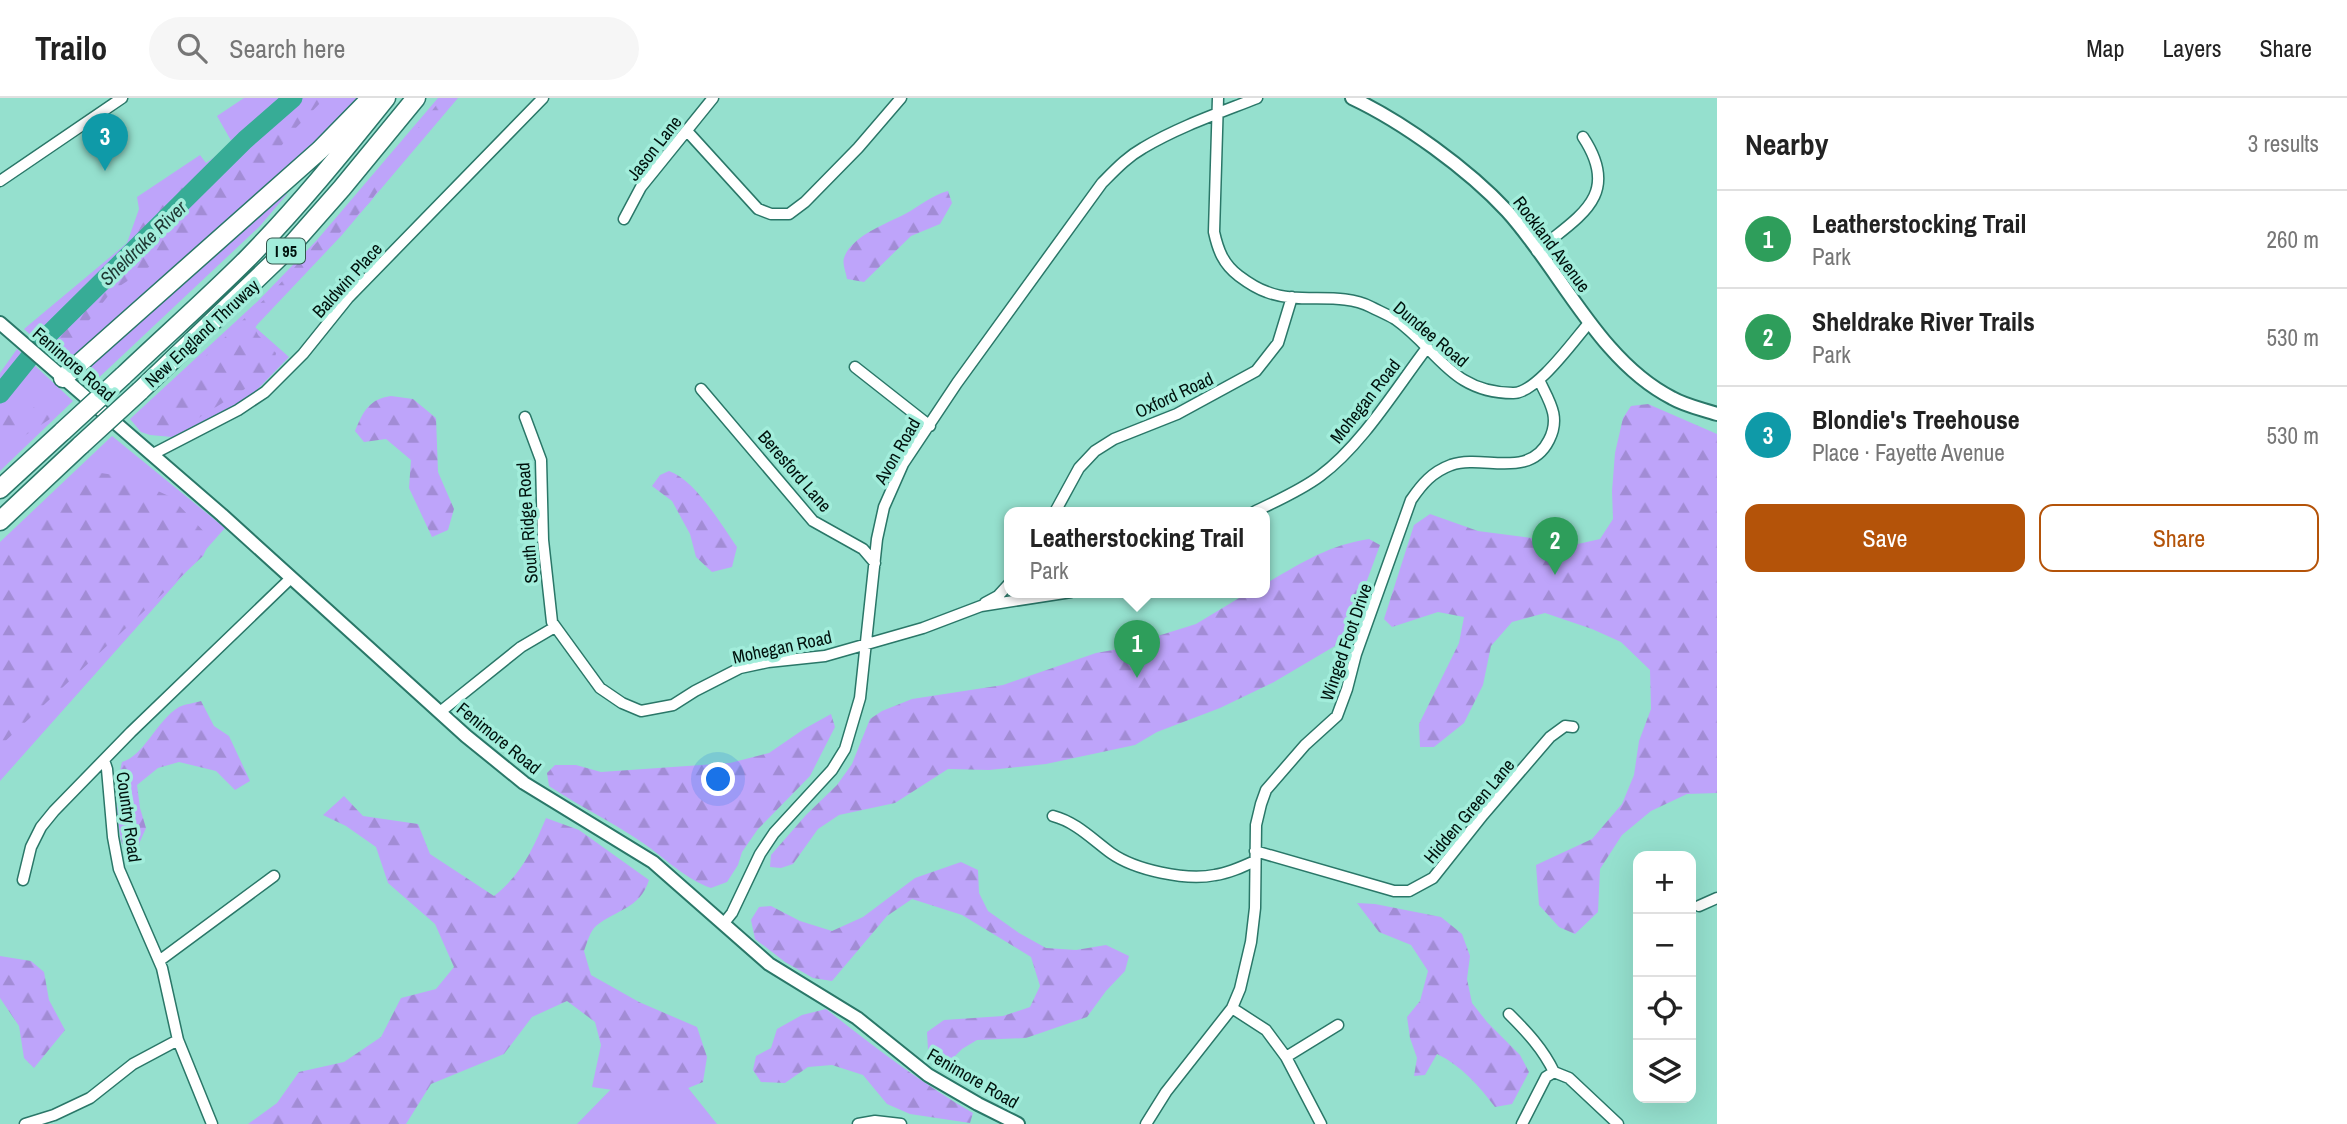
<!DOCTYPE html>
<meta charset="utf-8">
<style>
:root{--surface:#fff;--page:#f6f6f6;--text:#222;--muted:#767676;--line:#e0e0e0;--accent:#b45309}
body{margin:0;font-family:"Archivo Narrow",sans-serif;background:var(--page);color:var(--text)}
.controls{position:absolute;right:21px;bottom:21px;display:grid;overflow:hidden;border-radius:14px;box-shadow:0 7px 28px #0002}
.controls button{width:63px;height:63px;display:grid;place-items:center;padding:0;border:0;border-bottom:2px solid var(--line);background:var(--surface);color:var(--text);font:35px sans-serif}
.you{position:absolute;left:719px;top:682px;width:24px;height:24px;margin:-18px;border:5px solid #fff;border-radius:50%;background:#1a73e8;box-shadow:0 0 0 10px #1a73e833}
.badge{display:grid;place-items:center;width:46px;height:46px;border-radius:50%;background:var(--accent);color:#fff;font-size:23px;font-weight:700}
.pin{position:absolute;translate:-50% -58px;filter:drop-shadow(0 2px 4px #0008)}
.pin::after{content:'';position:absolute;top:37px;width:24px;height:21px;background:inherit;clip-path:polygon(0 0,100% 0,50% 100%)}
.popup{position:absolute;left:1004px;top:409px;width:266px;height:91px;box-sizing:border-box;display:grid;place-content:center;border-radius:14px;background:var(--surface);filter:drop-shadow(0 2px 5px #0005);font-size:23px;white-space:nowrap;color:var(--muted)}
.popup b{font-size:26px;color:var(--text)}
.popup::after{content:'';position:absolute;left:50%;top:100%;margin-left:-14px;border:14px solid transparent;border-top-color:var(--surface)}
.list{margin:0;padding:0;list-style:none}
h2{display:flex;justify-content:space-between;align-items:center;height:91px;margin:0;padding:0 28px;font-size:30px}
h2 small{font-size:23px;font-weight:400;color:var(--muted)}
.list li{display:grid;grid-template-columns:46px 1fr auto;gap:21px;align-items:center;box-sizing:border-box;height:98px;padding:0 28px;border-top:2px solid var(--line)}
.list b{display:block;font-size:26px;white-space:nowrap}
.list p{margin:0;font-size:23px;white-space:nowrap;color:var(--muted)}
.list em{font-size:23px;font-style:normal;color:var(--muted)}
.actions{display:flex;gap:14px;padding:21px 28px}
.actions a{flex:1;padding:16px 0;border:2px solid var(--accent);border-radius:14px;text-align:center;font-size:24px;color:var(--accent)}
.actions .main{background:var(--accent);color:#fff}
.icon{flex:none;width:38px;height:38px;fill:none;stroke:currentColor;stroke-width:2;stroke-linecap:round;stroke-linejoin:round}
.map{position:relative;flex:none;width:1717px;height:1026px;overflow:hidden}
header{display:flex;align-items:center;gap:42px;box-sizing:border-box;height:98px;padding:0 35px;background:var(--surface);border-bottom:2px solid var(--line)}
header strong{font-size:33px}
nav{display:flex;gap:38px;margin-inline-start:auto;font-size:24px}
.search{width:490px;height:63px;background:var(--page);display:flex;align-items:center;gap:18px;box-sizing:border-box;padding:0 24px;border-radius:38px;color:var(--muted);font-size:26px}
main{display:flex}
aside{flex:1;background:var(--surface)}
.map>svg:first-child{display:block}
.green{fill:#bea4fa}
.forest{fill:url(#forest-firs)}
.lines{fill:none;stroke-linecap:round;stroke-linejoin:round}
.river{stroke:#37ac96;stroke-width:19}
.minor-casing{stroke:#2a7768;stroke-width:13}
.tertiary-casing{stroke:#2a7768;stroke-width:16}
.motorway-casing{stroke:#2a7768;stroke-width:21}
.minor{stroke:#fff;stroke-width:10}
.tertiary{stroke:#fff;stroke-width:12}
.motorway{stroke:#fff;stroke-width:18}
.motorway-bridge-casing{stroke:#2a7768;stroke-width:21;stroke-linecap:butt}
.motorway-bridge{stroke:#fff;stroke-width:18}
.labels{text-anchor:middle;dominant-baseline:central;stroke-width:7;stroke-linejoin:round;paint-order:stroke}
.shield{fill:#a2eddb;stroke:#31544b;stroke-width:2}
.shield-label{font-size:16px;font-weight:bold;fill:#00120d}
.street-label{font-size:18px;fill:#00120d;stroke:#a2eddb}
.water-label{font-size:19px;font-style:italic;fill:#1e3732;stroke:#a2eddb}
</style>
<header>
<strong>Trailo</strong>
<div class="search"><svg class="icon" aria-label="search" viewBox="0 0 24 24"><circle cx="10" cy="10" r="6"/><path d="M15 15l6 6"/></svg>Search here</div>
<nav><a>Map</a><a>Layers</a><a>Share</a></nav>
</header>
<main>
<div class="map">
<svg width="1717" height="1026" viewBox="0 0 1717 1026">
<defs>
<pattern id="forest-firs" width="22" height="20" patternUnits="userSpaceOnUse" patternTransform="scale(1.75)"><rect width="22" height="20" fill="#bea4fa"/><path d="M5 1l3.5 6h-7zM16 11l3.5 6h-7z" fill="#a28cd5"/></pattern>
</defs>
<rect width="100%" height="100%" fill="#95e0ce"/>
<path class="green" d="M 244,0 L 361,0 L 266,89 L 73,260 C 54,263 38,243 24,231 L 127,145 L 139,111 L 137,99 L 200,57 L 206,65 L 233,46 L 217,18 Z
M 438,0 L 458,0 L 341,138 L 255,229 L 289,259 L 249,300 L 220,317 L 172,339 L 150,337 L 141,334 L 130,321 L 258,203 L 317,142 Z
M 284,93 L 287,96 L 260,128 L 91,287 L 85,281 L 84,274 L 88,269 L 221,152 Z
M 17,251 L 73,303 L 0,373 L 0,275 Z
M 112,338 L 225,430 L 0,683 L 0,444 Z
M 617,985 L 685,986 L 717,1026 L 577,1026 Z"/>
<path class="forest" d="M 273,0 L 325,0 L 291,35 L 233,112 L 217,125 L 112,193 L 72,244 L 60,251 L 49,248 L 47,226 L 133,146 L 151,103 L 208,71 L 232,52 L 247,27 Z
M 442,0 L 451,0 L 405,54 L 370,104 L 319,156 L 261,220 L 255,230 L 258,237 L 276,255 L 273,270 L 261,281 L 192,324 L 171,332 L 150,327 L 149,319 L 156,306 L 277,189 L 414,35 Z
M 948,93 L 952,105 L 940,126 L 911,138 L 864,184 L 847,181 C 846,174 842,166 844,160 C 851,138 888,125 905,116 C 920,108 932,97 948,93 Z
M 391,298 L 413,301 L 436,320 L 438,374 L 454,411 L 448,432 L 432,439 L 409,390 L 411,362 L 386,341 L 364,344 L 355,333 C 363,314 369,301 391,298 Z
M 44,303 L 51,303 L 57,310 L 53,319 L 0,354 L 0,317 L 17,306 L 17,327 L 34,309 Z
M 1648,306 L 1717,336 L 1717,695 L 1687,696 L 1651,713 L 1622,737 L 1600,771 L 1598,814 L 1575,836 L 1559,829 L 1539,807 L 1536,767 L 1592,741 L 1622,706 L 1634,677 L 1639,643 L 1651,611 L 1650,572 L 1621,544 L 1592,531 L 1545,515 L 1512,524 L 1491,548 L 1483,587 L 1464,625 L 1434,649 L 1420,649 L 1419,626 L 1459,545 L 1464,519 L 1438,514 L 1392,529 L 1384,521 L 1414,427 L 1430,416 L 1478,433 L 1578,446 L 1600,441 L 1613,421 L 1612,393 L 1615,355 L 1623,320 L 1631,308 Z
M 669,373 C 695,382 721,426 737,449 L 732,469 L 712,474 L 696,459 L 690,436 L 672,403 L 652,388 L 660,377 Z
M 101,375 L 127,379 L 171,399 L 211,441 L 203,458 L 0,648 L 0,459 L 86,380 Z
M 1369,441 L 1380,447 L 1347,537 L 1340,545 L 1274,584 L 1220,610 L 1157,634 L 1135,647 L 1046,666 L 989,672 L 948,671 L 895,705 L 839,717 L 818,731 L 793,766 L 781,770 L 770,769 L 771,757 L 806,717 L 837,687 L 852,666 L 870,621 L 882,613 L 912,601 L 1003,587 L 1096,555 L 1113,552 L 1196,526 L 1249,494 L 1265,494 L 1265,486 C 1300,466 1328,447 1369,441 Z
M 201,603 L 214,628 L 229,638 L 250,683 L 235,692 L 216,673 L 179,664 L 158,670 L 137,687 L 140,710 L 146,730 L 138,748 L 122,746 C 116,719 115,691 122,664 C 144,658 157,622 179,609 C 185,606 195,605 201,603 Z
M 831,616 L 835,629 L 810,678 L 758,731 L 742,754 L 738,767 L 727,784 L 711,790 C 685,781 665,760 643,745 C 613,724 580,709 549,688 L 547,675 L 555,667 L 576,667 L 601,674 L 730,665 L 769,655 L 804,631 Z
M 344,698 L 363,718 L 418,726 L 430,756 L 494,798 C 521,777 533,751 546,720 L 579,732 L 649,782 C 640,811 617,811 596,828 C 590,833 587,845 584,853 L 591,877 L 639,904 L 697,929 L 707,959 L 703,984 L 671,997 L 649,992 L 633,995 L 592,989 L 601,947 L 595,924 L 567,903 L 532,919 L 504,956 L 431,986 L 406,1026 L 248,1026 L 277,1005 L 299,974 L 344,964 L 381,939 L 401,900 L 436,891 L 454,869 L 435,826 L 388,785 L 376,749 L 346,728 L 323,717 Z
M 961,764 L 978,772 L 979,795 L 988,813 L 1019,835 L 1046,850 L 1076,852 L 1106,847 L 1129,858 L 1125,873 L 1106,893 L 1087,919 L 1026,940 L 977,942 L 962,951 L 949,964 L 939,963 L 928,952 L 927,934 L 944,922 L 1003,918 L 1030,909 L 1040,888 L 1031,859 L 962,817 L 912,801 L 887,818 L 832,883 L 813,880 L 785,864 L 755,841 L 751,822 L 759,809 L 771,808 L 800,823 L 832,833 L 863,819 L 915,780 Z
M 1357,805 L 1375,806 L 1441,819 L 1462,836 L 1470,858 L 1467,881 L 1472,905 L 1487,924 L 1520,957 L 1529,974 L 1512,1006 L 1495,1009 C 1479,988 1462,968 1437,956 L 1425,977 L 1414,978 L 1417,960 L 1410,940 L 1407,919 L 1420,903 L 1428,873 L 1411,847 L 1379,834 Z
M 0,858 L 31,863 L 44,874 L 49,902 L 65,932 L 34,970 L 24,960 L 19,928 L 0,900 Z
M 826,911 C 873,948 921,985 973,1015 L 970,1025 L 910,1016 L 887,1006 L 863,977 L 832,967 L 808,969 L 785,985 L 761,984 L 753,972 L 756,958 L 771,950 L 777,931 L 802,917 Z"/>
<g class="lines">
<path class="river" d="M 0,296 L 46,239 L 245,42 L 293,0"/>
<g class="minor-casing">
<path id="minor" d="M 1218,0 L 1214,134 C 1218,152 1223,166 1239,178 C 1247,184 1258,191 1267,194 C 1300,207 1340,193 1371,209 C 1379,213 1388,217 1395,221 C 1438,251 1451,295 1513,295 C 1536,296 1574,242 1589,225
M 687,33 L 758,111 L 771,116 L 789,116 L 805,104 L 858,50 L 901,0
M 0,83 L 122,0
M 624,121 L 641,89 L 713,0
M 1537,153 C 1579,118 1622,98 1583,39
M 855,269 L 930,328
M 701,291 L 813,423 L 863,451 L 875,465
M 525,319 L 541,362 L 543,442 L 552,524 L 600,590 L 622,605 L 641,613 L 673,607 L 695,593 L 740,570 L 768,564 L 825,558 L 923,530 L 981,508 L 1071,494
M 153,356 L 238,312 L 265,294 L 303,256 L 348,200 L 543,0
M 1055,414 L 1079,370 L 1095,353 L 1114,341 L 1177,316 L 1256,273 L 1278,245 L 1292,199
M 1254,414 C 1276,403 1300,393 1320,378 C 1361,348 1395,292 1426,251
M 985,505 L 998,498 L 1009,486
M 440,614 L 521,549 L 555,529
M 104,662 L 107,671 L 113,739 L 119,771 L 162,870 L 178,942 L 212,1026
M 1053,718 C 1076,724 1092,741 1111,755 C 1135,772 1186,783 1215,777 C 1229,775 1242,769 1255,763
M 1255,753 L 1394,793 L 1409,793 L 1433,780 L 1483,717 L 1550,639 L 1565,628 L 1573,629
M 23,782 L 31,749 L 41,729 L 54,713 L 131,634 L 291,480
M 1699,808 L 1717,800
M 724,825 L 732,815 L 760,756 L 774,735 L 832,672 L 845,651 L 860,600 L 877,441 L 884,409 L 903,366 L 957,285 L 1102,85 C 1115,72 1127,59 1143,50 C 1178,29 1219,15 1257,0
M 159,863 L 274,778
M 1232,910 L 1266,932 L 1286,959 L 1321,1026
M 1509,916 C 1527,934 1543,951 1554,974 L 1569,980 L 1618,1026
M 1286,959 L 1338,927
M 25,1026 L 54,1017 L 90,1000 L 133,966 L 178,942
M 858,1026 L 875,1023 L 901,1026
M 1146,1026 L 1166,994 L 1232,910 L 1240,891 L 1251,844 L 1255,810 L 1256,727 L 1261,706 L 1266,692 L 1305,647 L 1337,618 L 1347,591 L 1356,556 L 1411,402 C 1422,386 1432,374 1451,367 C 1484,356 1529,382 1549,342 C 1561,319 1549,303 1539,282
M 1522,1026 L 1546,979 L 1554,974"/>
</g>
<g class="tertiary-casing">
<path id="tertiary" d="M 1352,0 C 1403,24 1468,71 1507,113 C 1560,171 1599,263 1672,300 C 1686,308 1702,311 1717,316
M 0,225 L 222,417 L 466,638 L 524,685 L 653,764 L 769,866 L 857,920 L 928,977 L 978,1006 L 1018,1026"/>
</g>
<g class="motorway-casing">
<path id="motorway" d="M 123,278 C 164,239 207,201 247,161 C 297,110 342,55 386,0
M 63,280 L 320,52 L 371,0
M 140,293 L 290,149 L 342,90 L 416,0
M 0,391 L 63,333
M 0,423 L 81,347"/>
</g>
<use href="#minor" class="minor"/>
<use href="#tertiary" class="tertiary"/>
<use href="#motorway" class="motorway"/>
<g class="motorway-bridge-casing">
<path id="motorway-bridge" d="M 63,333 L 123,278
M 81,347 L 140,293"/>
</g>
<use href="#motorway-bridge" class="motorway-bridge"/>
</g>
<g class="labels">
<rect class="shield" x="267" y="140.5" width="38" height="25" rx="5"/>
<g class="shield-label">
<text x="286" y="153">I 95</text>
</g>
<g class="street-label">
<text transform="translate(654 50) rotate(-52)">Jason Lane</text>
<text transform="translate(1552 146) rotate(53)">Rockland Avenue</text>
<text transform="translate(347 182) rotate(-48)">Baldwin Place</text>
<text transform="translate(202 235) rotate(-43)">New England Thruway</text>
<text transform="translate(1431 236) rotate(40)">Dundee Road</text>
<text transform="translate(74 266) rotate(41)">Fenimore Road</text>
<text transform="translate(1174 297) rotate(-25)">Oxford Road</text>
<text transform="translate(1365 303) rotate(-52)">Mohegan Road</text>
<text transform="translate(897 353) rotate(-60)">Avon Road</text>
<text transform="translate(795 373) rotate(49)">Beresford Lane</text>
<text transform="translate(527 425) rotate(-94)">South Ridge Road</text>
<text transform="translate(1346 544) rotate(-71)">Winged Foot Drive</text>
<text transform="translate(782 549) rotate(-12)">Mohegan Road</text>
<text transform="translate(499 640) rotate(39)">Fenimore Road</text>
<text transform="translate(1469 713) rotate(-50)">Hidden Green Lane</text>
<text transform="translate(129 719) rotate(82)">Country Road</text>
<text transform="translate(973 980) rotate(30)">Fenimore Road</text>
</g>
<g class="water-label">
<text transform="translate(143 145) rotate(-44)">Sheldrake River</text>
</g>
</g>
</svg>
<div class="controls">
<button>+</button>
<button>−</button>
<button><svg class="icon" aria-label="locate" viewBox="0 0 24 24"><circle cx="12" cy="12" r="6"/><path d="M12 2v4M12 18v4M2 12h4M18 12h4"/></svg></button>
<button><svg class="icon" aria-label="layers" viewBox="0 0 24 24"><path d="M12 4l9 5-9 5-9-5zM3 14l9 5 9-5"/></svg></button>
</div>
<div class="you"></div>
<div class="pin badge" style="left:1137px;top:580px;background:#2e9e5b">1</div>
<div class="popup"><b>Leatherstocking Trail</b>Park</div>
<div class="pin badge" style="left:1555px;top:477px;background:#2e9e5b">2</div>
<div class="pin badge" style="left:105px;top:73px;background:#0f9aa8">3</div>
</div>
<aside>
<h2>Nearby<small>3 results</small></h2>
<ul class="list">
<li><span class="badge" style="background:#2e9e5b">1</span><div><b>Leatherstocking Trail</b><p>Park</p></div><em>260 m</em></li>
<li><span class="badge" style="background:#2e9e5b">2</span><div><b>Sheldrake River Trails</b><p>Park</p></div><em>530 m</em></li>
<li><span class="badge" style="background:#0f9aa8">3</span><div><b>Blondie's Treehouse</b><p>Place · Fayette Avenue</p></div><em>530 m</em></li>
</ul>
<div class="actions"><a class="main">Save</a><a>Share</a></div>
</aside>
</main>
